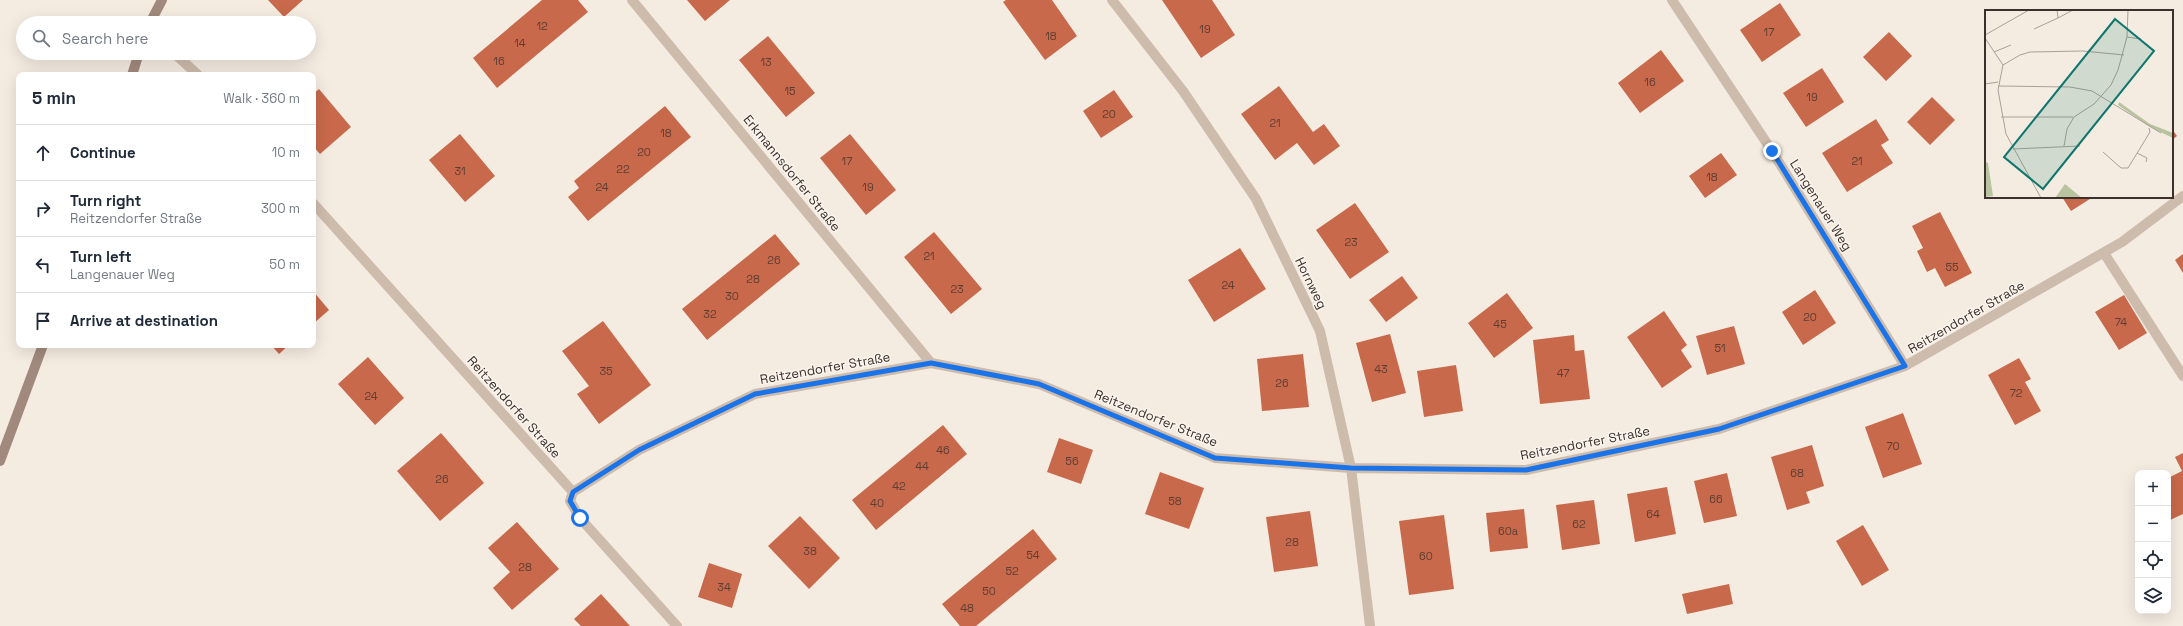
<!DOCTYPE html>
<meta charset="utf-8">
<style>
:root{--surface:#fff;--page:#f6f6f7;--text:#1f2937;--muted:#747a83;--line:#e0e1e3}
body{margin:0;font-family:"Space Grotesk",sans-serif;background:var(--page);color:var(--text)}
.controls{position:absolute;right:12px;bottom:12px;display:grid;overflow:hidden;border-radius:8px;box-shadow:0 4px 16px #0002}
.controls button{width:36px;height:36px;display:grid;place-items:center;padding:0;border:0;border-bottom:1px solid var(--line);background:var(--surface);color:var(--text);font:20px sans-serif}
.stop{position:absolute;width:12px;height:12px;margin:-9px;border:3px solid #1a73e8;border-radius:50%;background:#fff}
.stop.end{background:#1a73e8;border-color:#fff;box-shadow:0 1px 4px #0008}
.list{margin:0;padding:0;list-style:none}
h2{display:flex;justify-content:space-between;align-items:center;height:52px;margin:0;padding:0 16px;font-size:17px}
h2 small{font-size:13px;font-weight:400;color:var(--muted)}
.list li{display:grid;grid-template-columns:26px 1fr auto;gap:12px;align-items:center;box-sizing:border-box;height:56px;padding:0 16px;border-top:1px solid var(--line)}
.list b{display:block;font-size:15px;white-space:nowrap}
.list p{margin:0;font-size:13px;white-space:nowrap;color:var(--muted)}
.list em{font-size:13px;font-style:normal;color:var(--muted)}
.icon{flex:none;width:22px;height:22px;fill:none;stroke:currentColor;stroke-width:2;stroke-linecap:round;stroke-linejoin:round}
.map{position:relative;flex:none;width:2183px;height:626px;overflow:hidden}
.search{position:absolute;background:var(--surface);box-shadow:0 4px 16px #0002;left:16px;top:16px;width:300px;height:44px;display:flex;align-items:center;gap:10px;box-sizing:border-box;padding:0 14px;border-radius:22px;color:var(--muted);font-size:15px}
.panel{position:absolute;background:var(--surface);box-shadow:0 4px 16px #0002;left:16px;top:72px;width:300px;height:276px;border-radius:8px}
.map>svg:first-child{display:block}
.building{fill:#c8694b}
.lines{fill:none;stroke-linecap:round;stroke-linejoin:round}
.lane{stroke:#cdbbac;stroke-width:10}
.street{stroke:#cdbbac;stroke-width:10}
.secondary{stroke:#a18a7d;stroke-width:10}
.route{stroke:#1a73e8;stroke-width:5}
.labels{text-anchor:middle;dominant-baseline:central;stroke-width:3;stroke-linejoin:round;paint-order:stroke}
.number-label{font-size:11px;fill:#5e3e33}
.street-label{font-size:13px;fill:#3b302b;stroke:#fbf5ee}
.inset-road{fill:none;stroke:#aaa098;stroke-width:1}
.view{fill:#0f766e;fill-opacity:0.15;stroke:#0f766e;stroke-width:2}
.inset-edge{fill:none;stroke:#3b302b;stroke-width:2}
</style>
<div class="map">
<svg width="2183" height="626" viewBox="0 0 2183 626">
<rect width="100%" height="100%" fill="#f4ebe1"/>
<path class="building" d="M 268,0 L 303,0 L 284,17 Z
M 542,0 L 578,0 L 588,12 L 497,88 L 473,58 Z
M 687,0 L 730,0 L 705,21 Z
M 1006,0 L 1052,0 L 1077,36 L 1045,60 L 1003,2 Z
M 1162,0 L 1212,0 L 1235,35 L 1201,58 Z
M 1780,3 L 1801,35 L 1762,62 L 1740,30 Z
M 1889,32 L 1912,56 L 1886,81 L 1863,57 Z
M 768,36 L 815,93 L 786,117 L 739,60 Z
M 1661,50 L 1684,81 L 1640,113 L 1618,83 Z
M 1822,68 L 1844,102 L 1806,127 L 1783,93 Z
M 1279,86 L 1313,132 L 1324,124 L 1340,146 L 1314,165 L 1297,143 L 1275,160 L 1241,114 Z
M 319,89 L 351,127 L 320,154 L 313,146 L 313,94 Z
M 1114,90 L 1133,117 L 1101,138 L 1083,111 Z
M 1932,97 L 1955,120 L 1930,145 L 1907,122 Z
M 665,106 L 691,137 L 588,221 L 568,197 L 579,188 L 574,181 Z
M 1876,119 L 1889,140 L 1881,145 L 1893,163 L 1847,192 L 1822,153 Z
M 2172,129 L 2177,136 L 2172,140 Z
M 460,134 L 495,176 L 465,202 L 429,160 Z
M 850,134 L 896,190 L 866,215 L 820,158 Z
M 1721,153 L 1737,175 L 1705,198 L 1689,176 Z
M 2062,197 L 2093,197 L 2071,211 Z
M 1355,203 L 1389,252 L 1350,279 L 1316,230 Z
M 1940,212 L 1972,273 L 1945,287 L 1935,268 L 1927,272 L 1917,251 L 1923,248 L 1912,226 Z
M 934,232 L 982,289 L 951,314 L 904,257 Z
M 775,234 L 800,264 L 707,340 L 682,309 Z
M 1240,248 L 1266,289 L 1214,322 L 1188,280 Z
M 2183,254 L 2183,273 L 2175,260 Z
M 1402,276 L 1418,298 L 1386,322 L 1369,300 Z
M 1815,290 L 1836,323 L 1803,345 L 1782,312 Z
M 313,291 L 329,310 L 313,324 Z
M 1507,293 L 1533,328 L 1494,358 L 1468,323 Z
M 2124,295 L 2147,333 L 2119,350 L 2095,312 Z
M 1664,311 L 1687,345 L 1681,350 L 1692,367 L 1662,388 L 1627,337 Z
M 603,321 L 651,385 L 599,424 L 577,394 L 589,386 L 562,351 Z
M 1734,326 L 1745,364 L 1707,375 L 1696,336 Z
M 1390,334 L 1406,393 L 1372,402 L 1356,343 Z
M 1574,335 L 1575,351 L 1584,350 L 1590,399 L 1540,404 L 1533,340 Z
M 271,345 L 289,345 L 279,354 Z
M 1303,354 L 1309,407 L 1262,411 L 1257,359 Z
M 368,357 L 404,398 L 375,425 L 338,384 Z
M 2019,358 L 2031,379 L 2025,382 L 2041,411 L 2015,425 L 1988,375 Z
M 1456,365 L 1463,411 L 1424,417 L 1417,371 Z
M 1903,413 L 1922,464 L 1883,478 L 1865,427 Z
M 943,425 L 967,454 L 876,530 L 852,500 Z
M 441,433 L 484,483 L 440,521 L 397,471 Z
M 1059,438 L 1093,450 L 1081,484 L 1047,472 Z
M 1812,445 L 1824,486 L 1806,492 L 1810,503 L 1787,510 L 1771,457 Z
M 2183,453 L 2183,514 L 2168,521 L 2168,478 L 2182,471 L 2175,457 Z
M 1160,472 L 1204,488 L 1189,529 L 1145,514 Z
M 1727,473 L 1737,516 L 1704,523 L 1694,481 Z
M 1667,487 L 1676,534 L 1635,542 L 1627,494 Z
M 1594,500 L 1600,544 L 1562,550 L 1556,505 Z
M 1524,509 L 1528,548 L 1490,552 L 1486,513 Z
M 1310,511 L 1318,566 L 1274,572 L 1266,517 Z
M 1444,515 L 1454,589 L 1409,595 L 1399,521 Z
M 800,516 L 840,558 L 809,589 L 768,546 Z
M 517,522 L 559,569 L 512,610 L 493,588 L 510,572 L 488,548 Z
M 1863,525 L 1889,570 L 1862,586 L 1836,541 Z
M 1033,529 L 1057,559 L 976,626 L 960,626 L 942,604 Z
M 709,563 L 742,574 L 732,608 L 698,597 Z
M 1729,584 L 1733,604 L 1687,614 L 1682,594 Z
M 601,594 L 630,626 L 581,626 L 574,619 Z"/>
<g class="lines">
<path class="lane" d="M 2104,253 L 2183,376
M 573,492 L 570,501 L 580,518 L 677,626"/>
<path class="street" d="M 632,0 L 931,363
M 1112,0 L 1183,91 L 1256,199 L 1320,331 L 1351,468 L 1370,626
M 1672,0 L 1772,151 L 1905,366
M 174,53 L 198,75
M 313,203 L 573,492 L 639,450 L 755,394 L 931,363 L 1039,384 L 1215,458 L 1351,468 L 1526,470 L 1719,429 L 1905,366 L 2122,242 L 2183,196"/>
<path class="secondary" d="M 150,23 L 162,0
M 132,75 L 139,53
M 0,461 L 43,345"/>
</g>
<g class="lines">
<path class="route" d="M 580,518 L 570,501 L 573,492 L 639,450 L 755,394 L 931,363 L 1039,384 L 1215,458 L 1351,468 L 1526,470 L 1719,429 L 1905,366 L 1772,151"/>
</g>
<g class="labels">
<g class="number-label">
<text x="542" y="26">12</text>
<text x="1205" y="29">19</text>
<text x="1769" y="32">17</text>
<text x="1051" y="36">18</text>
<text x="520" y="43">14</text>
<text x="499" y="61">16</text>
<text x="766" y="62">13</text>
<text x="1650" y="82">16</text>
<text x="790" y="91">15</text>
<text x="1812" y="97">19</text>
<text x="1109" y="114">20</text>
<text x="1275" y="123">21</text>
<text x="666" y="133">18</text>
<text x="644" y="152">20</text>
<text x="847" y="161">17</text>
<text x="1857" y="161">21</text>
<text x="623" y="169">22</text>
<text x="460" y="171">31</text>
<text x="1712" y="177">18</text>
<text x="602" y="187">24</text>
<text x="868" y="187">19</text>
<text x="1351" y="242">23</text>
<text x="929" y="256">21</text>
<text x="774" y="260">26</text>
<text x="1952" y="267">55</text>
<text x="753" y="279">28</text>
<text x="1228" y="285">24</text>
<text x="957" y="289">23</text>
<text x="732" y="296">30</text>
<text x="710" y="314">32</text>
<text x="1810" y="317">20</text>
<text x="2121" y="322">74</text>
<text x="1500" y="324">45</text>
<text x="1720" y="348">51</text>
<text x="1381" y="369">43</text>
<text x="606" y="371">35</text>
<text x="1563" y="373">47</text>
<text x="1282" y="383">26</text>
<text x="2016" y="393">72</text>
<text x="371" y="396">24</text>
<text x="1893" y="446">70</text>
<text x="943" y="450">46</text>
<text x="1072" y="461">56</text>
<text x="922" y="466">44</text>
<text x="1797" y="473">68</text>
<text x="442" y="479">26</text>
<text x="899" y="486">42</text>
<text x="1716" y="499">66</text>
<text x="1175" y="501">58</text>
<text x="877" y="503">40</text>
<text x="1653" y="514">64</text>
<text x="1579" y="524">62</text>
<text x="1508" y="531">60a</text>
<text x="1292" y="542">28</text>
<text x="810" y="551">38</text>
<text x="1033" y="555">54</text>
<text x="1426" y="556">60</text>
<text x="525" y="567">28</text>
<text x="1012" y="571">52</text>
<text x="724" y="587">34</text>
<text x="989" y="591">50</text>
<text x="967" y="608">48</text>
</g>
<g class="street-label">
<text transform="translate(792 173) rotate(51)">Erkmannsdorfer Straße</text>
<text transform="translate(1821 205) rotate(58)">Langenauer Weg</text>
<text transform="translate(1311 283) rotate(64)">Hornweg</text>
<text transform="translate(1966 317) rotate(-30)">Reitzendorfer Straße</text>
<text transform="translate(825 368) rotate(-10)">Reitzendorfer Straße</text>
<text transform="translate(514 407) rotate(48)">Reitzendorfer Straße</text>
<text transform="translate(1156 418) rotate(22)">Reitzendorfer Straße</text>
<text transform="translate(1585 443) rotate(-11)">Reitzendorfer Straße</text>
</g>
</g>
<g transform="translate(1985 10)">
<rect width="188" height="188" fill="#f4ebe1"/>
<path d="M 134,92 L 165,114 L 188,123 L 188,128 L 165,117 L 133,95 ZM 0,152 L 3,153 L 8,186 L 0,187 ZM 80,174 L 97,188 L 70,188 Z" fill="#b8c4a0"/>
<path class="inset-road" d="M 73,8 L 88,0M 49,19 L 73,8 L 72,0M 0,25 L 44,0M 142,27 L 156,29M 0,28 L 18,55 L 13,80 L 21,124 L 56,188M 9,42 L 26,35M 18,55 L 35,45 L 45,42 L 98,41 L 139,45M 0,74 L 13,72M 13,76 L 85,77 L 107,81 L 176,123M 16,107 L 88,107M 79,136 L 82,119 L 89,107 L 109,94 L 126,75 L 133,60 L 142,27 L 143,0M 28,139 L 95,136M 118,142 L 136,158 L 143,158 L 165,122 L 164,118M 152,143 L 162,148 L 161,152"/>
<path class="view" d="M 130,9 L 169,41 L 58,179 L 19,147 Z"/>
<rect width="188" height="188" class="inset-edge"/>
</g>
</svg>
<div class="controls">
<button>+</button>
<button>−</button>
<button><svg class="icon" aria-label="locate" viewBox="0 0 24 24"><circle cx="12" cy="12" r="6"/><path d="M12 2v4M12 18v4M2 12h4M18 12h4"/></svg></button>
<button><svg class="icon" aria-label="layers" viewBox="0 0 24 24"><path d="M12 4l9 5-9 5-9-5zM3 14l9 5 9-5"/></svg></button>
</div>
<div class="stop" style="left:580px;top:518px"></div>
<div class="stop end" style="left:1772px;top:151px"></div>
<div class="search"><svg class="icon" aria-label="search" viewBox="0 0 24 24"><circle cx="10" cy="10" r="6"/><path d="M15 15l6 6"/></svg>Search here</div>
<section class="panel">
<h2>5 min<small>Walk · 360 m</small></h2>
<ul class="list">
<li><svg class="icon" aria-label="ahead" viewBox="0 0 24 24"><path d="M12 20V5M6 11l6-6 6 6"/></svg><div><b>Continue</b></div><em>10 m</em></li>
<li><svg class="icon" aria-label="right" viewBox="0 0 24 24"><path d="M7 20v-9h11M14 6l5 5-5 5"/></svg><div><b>Turn right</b><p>Reitzendorfer Straße</p></div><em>300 m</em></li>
<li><svg class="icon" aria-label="left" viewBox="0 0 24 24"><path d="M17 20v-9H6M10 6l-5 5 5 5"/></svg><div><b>Turn left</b><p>Langenauer Weg</p></div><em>50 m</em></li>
<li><svg class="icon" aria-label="arrive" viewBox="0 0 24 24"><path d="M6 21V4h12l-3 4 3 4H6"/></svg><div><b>Arrive at destination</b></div></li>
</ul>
</section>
</div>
